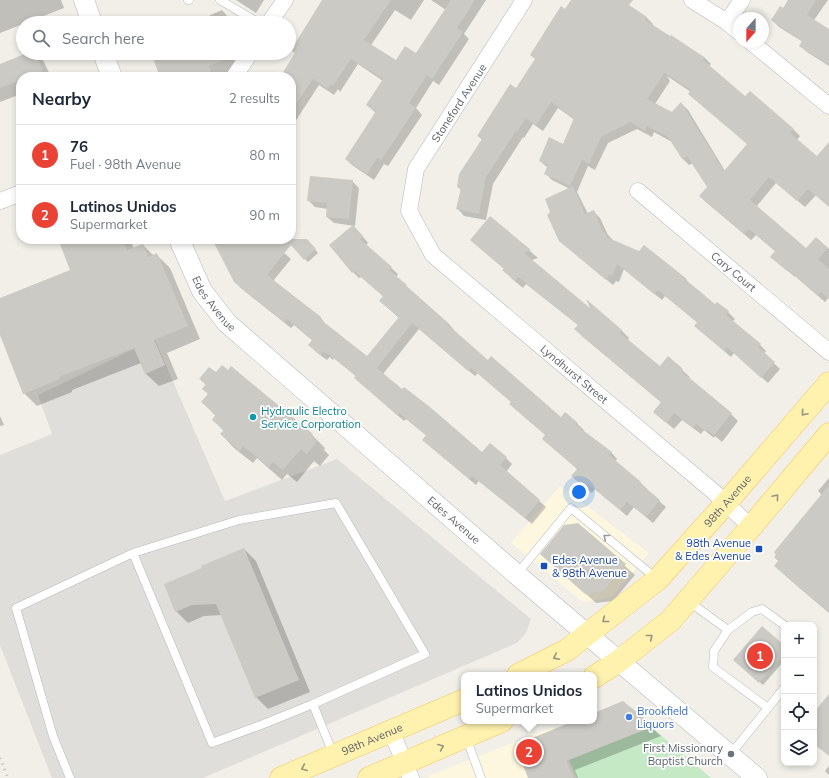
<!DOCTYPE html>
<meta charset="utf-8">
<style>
:root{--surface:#fff;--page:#f2f2f3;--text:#1f2937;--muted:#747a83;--line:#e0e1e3;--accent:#ea4335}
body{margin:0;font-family:Mulish,sans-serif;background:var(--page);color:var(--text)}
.controls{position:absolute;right:12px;bottom:12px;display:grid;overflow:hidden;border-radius:8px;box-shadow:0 2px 6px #0003}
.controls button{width:36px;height:36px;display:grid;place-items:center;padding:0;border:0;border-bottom:1px solid var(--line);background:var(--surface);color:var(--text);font:20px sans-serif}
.compass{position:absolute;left:733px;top:12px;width:36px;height:36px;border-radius:50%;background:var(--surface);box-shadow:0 2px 6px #0003;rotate:201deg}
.you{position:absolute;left:579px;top:492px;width:14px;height:14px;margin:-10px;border:3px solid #fff;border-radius:50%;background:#1a73e8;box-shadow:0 0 0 6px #1a73e833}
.badge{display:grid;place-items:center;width:26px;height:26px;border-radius:50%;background:var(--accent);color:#fff;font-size:13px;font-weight:700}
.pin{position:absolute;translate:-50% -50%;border:2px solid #fff;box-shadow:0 1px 4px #0006}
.popup{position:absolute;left:461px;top:672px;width:136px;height:52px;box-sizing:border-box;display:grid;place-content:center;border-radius:8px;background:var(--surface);filter:drop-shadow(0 1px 3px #0005);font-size:13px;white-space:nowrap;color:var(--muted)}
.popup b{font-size:15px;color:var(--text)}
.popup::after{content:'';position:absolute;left:50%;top:100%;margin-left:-8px;border:8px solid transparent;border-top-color:var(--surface)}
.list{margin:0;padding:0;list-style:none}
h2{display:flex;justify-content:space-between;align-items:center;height:52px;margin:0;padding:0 16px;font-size:17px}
h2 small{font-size:13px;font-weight:400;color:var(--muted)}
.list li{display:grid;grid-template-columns:26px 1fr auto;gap:12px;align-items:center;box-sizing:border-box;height:60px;padding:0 16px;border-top:1px solid var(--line)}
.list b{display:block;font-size:15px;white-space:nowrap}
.list p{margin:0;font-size:13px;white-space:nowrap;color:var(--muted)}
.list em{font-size:13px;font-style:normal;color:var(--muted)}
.icon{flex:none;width:22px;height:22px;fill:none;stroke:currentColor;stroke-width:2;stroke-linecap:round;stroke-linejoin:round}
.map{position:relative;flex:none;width:829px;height:778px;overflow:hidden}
.search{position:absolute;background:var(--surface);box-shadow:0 2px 6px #0003;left:16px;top:16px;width:280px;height:44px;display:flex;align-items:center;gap:10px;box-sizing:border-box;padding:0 14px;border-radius:22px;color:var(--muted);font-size:15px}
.panel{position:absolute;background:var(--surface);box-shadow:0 2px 6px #0003;left:16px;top:72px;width:280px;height:172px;border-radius:16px}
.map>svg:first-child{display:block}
.commercial{fill:#fef7e0}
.industrial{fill:#e0deda}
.green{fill:#c5e8c5}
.shadow{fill:#0003;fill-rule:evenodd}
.building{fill:#cccac5;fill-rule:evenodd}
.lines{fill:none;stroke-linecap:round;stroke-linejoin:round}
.service-casing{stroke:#b5b8bc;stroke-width:9}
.minor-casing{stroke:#b5b8bc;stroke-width:17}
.tertiary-casing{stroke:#b5b8bc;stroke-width:21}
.primary-casing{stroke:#f2c960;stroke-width:23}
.service{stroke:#fff;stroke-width:8}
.minor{stroke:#fff;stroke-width:16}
.tertiary{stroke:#fff;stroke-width:20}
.primary{stroke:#fff2af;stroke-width:22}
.rail{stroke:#b6b7b8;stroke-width:3;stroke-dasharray:1 5;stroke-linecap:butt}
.oneway{stroke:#979581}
.oneway2{stroke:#979a9d}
.culture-dot{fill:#0f9aa8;stroke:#fff;stroke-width:1.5}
.transit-dot{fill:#1a4fb4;stroke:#fff;stroke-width:1.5}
.shop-dot{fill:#3f7fe0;stroke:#fff;stroke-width:1.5}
.worship-dot{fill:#6b7280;stroke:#fff;stroke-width:1.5}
.labels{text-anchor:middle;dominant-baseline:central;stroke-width:3.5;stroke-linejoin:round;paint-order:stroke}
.street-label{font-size:11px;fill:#5f6368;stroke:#fff}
.culture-label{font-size:11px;fill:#0d838f;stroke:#fff;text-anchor:start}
.transit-label{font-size:11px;fill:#164399;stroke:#fff;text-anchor:end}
.shop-label{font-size:11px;fill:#366cbe;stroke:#fff;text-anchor:start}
.worship-label{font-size:11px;fill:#5b616d;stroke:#fff;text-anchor:end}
</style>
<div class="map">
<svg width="829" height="778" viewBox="0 0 829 778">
<rect width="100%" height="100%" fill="#f1efe8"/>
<path class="commercial" d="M 560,486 L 649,553 L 611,598 L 583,602 L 511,543 Z
M 553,727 L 574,778 L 429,778 L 428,776 Z"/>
<path class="industrial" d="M 155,340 L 225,501 L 337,459 L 531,619 L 526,633 L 517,643 L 203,778 L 52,778 L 0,645 L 0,455 L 52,434 L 38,395 L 134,349 Z"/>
<path class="green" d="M 651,727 L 711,778 L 577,778 L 569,760 Z"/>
<path class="shadow" d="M 0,0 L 61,0 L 64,8 L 0,33 Z
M 236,0 L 264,0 L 256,13 Z
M 325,0 L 424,0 L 411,20 L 395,10 L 371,45 L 397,62 L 416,55 L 446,10 L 431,0 L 486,0 L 464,34 L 469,39 L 439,85 L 433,81 L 416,108 L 422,115 L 388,166 L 384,164 L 374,180 L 352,165 L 346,159 L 376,113 L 367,105 L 383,81 L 358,64 L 340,92 L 338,89 L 334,95 L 319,85 L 291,128 L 291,77 L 282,77 L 295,53 L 292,50 Z
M 572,0 L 620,0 L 647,18 L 653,24 L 652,26 L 704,57 L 711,64 L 709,66 L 746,98 L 793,129 L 800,136 L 797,140 L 817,157 L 829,159 L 829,181 L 805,207 L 776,183 L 756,207 L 806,249 L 816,238 L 829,249 L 829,299 L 828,298 L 825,302 L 795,276 L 795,277 L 778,263 L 776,252 L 756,235 L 751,240 L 707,203 L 700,196 L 708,187 L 693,163 L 689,165 L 682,158 L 672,142 L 654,132 L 652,137 L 637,129 L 608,143 L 595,170 L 588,166 L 577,192 L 588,214 L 593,211 L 600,218 L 608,235 L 614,241 L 639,253 L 644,247 L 686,280 L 715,306 L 728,312 L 735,319 L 732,322 L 760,345 L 766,351 L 764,354 L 780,369 L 768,383 L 734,353 L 731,357 L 702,332 L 698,323 L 665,296 L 662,300 L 624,269 L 619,282 L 616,281 L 613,285 L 567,247 L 570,189 L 552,180 L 546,174 L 548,168 L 540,161 L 563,145 L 575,120 L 558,108 L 543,131 L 533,124 L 524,138 L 523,137 L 493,184 L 486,220 L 464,216 L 458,209 L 461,190 L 458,187 L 482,140 L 479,136 L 517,90 ZM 667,76 L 691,92 L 748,145 L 725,171 L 688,110 L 681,103 L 672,114 L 655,104 L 670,81 Z
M 789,0 L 828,0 L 814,20 L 829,30 L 829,66 L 807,52 L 800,46 L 803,42 L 779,27 L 772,20 L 783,10 Z
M 222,10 L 233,23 L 204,23 L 206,22 L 204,18 Z
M 30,53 L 36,53 L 44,62 L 51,77 L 21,77 L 21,94 L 0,102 L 0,65 Z
M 152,53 L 239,53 L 230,71 L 219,77 L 161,77 Z
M 352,181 L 359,188 L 355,226 L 334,223 L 327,217 L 328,209 L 315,207 L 308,200 Z
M 490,217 L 538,258 L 532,260 L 592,312 L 589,303 L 622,331 L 629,338 L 628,340 L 660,368 L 682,370 L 690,377 L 688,379 L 731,414 L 738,421 L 722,442 L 715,436 L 714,438 L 704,430 L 701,434 L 682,420 L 674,429 L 662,419 L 662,403 L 583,337 L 575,329 L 578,325 L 526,284 L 523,288 L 511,278 L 505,269 Z
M 360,233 L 368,243 L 366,245 L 398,274 L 396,277 L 448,323 L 454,330 L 453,331 L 488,361 L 561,418 L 565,413 L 584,430 L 583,432 L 611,452 L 617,459 L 615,462 L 640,482 L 647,489 L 646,490 L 666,507 L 653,523 L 634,507 L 627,516 L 595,489 L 592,493 L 579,483 L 572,476 L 578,470 L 546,435 L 512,402 L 478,373 L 475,376 L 419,329 L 383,374 L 482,454 L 506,458 L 512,464 L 506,472 L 546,507 L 532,524 L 479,481 L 476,485 L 430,446 L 427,436 L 406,419 L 404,421 L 362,384 L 357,377 L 334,358 L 333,360 L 330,357 L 327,360 L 316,352 L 313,341 L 294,325 L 291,328 L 242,289 L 235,282 L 213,239 L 268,239 L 291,259 L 273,281 L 321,318 L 326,325 L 368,358 L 399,318 L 380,301 L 384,297 L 361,277 L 359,278 L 353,272 Z
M 59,239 L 130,239 L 134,249 L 143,245 L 154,256 L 157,255 L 170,268 L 200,339 L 167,353 L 178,379 L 159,386 L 145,373 L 141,363 L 72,390 L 72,392 L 37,406 L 24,393 L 0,332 L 0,299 L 71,271 Z
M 309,242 L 318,253 L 308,262 L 305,259 Z
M 200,379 L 312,435 L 325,448 L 324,450 L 329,455 L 320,466 L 314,461 L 297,482 L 287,474 L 282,480 L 257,458 L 253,463 L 234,448 L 221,434 L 224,431 L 213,420 L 216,416 L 202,402 L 208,394 L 206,385 Z
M 0,416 L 4,425 L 0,426 Z
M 829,478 L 829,613 L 789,579 L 775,566 L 822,495 L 818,491 Z
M 578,524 L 635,575 L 613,601 L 596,603 L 542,554 Z
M 244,549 L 256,561 L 310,692 L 268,709 L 256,697 L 222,615 L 204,616 L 188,623 L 176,611 L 203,569 Z
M 784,646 L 784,661 L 763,685 L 737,663 Z
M 623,702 L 661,736 L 575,770 L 578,778 L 529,778 L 577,721 L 594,721 L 594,714 Z
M 829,766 L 829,775 L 825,771 Z"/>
<path class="building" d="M 322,0 L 391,0 L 364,40 L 396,60 L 405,46 L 416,53 L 451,0 L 475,0 L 457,28 L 463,32 L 432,79 L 427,75 L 409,103 L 416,108 L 381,160 L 377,158 L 367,174 L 345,159 L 376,111 L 366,105 L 383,79 L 351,59 L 333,86 L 331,84 L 328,89 L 313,79 L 291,112 L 291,77 L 280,77 L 295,53 L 291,50 Z
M 571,0 L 633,0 L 629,5 L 647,17 L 645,20 L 670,36 L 671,35 L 704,57 L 703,60 L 745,96 L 750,91 L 794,129 L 790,133 L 817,156 L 829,142 L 829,207 L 808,189 L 797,201 L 769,177 L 750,200 L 806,248 L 816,237 L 828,248 L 818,259 L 829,269 L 829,299 L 821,292 L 818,296 L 788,270 L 787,271 L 770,257 L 775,251 L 749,229 L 744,234 L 699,196 L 707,187 L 687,156 L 682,159 L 668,137 L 647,126 L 645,131 L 630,122 L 601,137 L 589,164 L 582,160 L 570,186 L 544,174 L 548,165 L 539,161 L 549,137 L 563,144 L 574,118 L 551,102 L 536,125 L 526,118 L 517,132 L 516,131 L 486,177 L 479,214 L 456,209 L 461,188 L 457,187 L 459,174 L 482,139 L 477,136 L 510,84 L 516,88 L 535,59 L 530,55 L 552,20 L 561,6 L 565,9 ZM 663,72 L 691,90 L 688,94 L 747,144 L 724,171 L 681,102 L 672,112 L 647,99 L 664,74 Z
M 788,0 L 816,0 L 807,15 L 829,29 L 829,65 L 799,46 L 802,41 L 771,20 L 780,6 L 783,8 Z
M 27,53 L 35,53 L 43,71 L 27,77 L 21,77 L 21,80 L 0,88 L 0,64 Z
M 151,53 L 239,53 L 237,55 L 209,66 L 213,77 L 160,77 Z
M 310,176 L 353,180 L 349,219 L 326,217 L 327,203 L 307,201 Z
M 573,186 L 585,214 L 594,210 L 603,232 L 608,234 L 606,237 L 639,251 L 644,245 L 687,279 L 686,280 L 715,304 L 717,302 L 729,311 L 726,315 L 761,344 L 758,347 L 775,362 L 761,378 L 727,347 L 724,351 L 694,326 L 697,322 L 658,290 L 654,294 L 617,264 L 612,276 L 609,275 L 606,280 L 559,241 L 547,215 L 550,212 L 545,199 Z
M 490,216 L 531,250 L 524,253 L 590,308 L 586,299 L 622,330 L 620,333 L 660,366 L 668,356 L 683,369 L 681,371 L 732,413 L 714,435 L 707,430 L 706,431 L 696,424 L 693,428 L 674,413 L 666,423 L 653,412 L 661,402 L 574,329 L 578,325 L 518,277 L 515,281 L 502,270 L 504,269 L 470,240 Z
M 353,225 L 363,236 L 360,239 L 392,267 L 389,270 L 407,285 L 406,286 L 448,323 L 447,324 L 488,360 L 491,356 L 561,417 L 565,412 L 578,423 L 576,425 L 612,452 L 609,455 L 641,482 L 640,483 L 660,500 L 646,517 L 627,502 L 620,510 L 588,484 L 585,487 L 571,476 L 577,469 L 542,439 L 545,435 L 509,404 L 511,402 L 471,368 L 468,371 L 412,323 L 377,368 L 402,389 L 404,387 L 430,407 L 482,452 L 490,443 L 507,457 L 500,465 L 540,500 L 525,518 L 472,476 L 469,479 L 422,440 L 426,435 L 399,413 L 397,415 L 354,378 L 356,376 L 327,353 L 327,354 L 323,351 L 320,355 L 308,345 L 312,340 L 287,319 L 284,322 L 234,282 L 212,239 L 307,239 L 316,249 L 304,260 L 291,245 L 267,275 L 321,317 L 320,319 L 367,356 L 399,317 L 379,301 L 383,296 L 354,271 L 352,273 L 329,245 Z
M 58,239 L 122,239 L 127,250 L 143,244 L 148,257 L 157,253 L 188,326 L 154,340 L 165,365 L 145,374 L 134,348 L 59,377 L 60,379 L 23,394 L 0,335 L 0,298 L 70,270 Z
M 222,365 L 228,370 L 231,366 L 313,434 L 311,436 L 317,441 L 307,454 L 301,449 L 283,470 L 273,462 L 269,467 L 243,446 L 240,451 L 220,434 L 224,430 L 212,420 L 216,414 L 201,402 L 208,394 L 202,389 L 206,384 L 199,379 L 209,367 L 216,372 Z
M 829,485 L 829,612 L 774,566 L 778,561 L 774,557 L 776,555 L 774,552 Z
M 578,523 L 626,564 L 603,591 L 585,594 L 540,554 L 564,525 Z
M 244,548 L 299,680 L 255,698 L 216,604 L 192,605 L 175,612 L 164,584 L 202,568 L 201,566 Z
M 762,626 L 784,645 L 784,654 L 759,683 L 733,660 Z
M 829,694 L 829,756 L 814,744 L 814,712 Z
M 623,701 L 654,726 L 566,761 L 573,778 L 528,778 L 515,745 L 574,721 L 594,721 L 594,713 Z"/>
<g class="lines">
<g class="service-casing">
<path id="service" d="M 188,0 L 189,0
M 220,0 L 259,23
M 517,574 L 571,508 L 657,579
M 688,601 L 728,630
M 313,704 L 425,654 L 336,503 L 239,520 L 133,553 L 212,743 L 261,725 L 313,704 L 333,754
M 768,708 L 713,667 L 714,651 L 728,630 L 752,612 L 762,609 L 784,625
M 466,737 L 481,778
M 730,755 L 784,688
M 70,778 L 53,736 L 16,608 L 133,553"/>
</g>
<g class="minor-casing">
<g id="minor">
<path id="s1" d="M 524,0 L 416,169 L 409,211 L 433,255 L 714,492 L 751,527"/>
<path d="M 692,0 L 727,22 L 739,32"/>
<path d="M 727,22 L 742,0"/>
<path d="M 269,23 L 285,0"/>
<path d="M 751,42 L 829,106"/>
<path d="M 234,77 L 250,53"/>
<path id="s2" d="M 638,191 L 829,352"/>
<path d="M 0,201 L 21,193"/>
<path d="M 391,731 L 411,778"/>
</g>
</g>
<g class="tertiary-casing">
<g id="tertiary">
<path d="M 84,0 L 92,23"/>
<path d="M 103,53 L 112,77"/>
<path id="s3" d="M 179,239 L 202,291 L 227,323 L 523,580 L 757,778"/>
</g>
</g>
<g class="primary-casing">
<g id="primary">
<path id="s4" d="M 518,675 L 567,650 L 658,579 L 726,503 L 829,383"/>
<path d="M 594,677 L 619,661 L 671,620 L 751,527 L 829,434"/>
<path id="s5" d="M 281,778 L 464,700"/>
<path d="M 369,778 L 502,721"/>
</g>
</g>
<use href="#service" class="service"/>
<use href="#minor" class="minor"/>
<use href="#tertiary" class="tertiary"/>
<use href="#primary" class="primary"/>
<path class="rail" d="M 0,758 L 8,778"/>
</g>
<defs><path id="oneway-chevron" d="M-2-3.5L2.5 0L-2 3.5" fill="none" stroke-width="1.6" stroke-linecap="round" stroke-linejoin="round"/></defs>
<g class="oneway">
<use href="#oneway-chevron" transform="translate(804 413) rotate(131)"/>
<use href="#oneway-chevron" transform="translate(776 497) rotate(-50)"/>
<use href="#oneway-chevron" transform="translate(605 620) rotate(142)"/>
<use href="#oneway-chevron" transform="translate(650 637) rotate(-39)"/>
<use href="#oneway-chevron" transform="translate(556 657) rotate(154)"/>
<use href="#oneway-chevron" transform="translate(441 747) rotate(-23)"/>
<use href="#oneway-chevron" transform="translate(304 768) rotate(157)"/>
</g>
<use class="oneway2" href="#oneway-chevron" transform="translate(606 537) rotate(-141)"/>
<circle class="culture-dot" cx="253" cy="417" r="4"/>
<g class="transit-dot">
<rect x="755" y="545" width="8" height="8" rx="2"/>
<rect x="540" y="562" width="8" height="8" rx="2"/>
</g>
<circle class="shop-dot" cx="629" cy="717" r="4"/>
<circle class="worship-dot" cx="731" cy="754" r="4"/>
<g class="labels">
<g class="street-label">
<text transform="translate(459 103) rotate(-57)">Stoneford Avenue</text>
<text stroke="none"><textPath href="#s2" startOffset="125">Cary Court</textPath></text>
<text stroke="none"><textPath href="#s3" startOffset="74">Edes Avenue</textPath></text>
<text stroke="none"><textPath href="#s1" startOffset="478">Lyndhurst Street</textPath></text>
<text stroke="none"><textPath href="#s4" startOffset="275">98th Avenue</textPath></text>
<text stroke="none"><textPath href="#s3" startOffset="398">Edes Avenue</textPath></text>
<text stroke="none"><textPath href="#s5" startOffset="99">98th Avenue</textPath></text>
</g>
<g class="culture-label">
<text x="261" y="411">Hydraulic Electro<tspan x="261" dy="13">Service Corporation</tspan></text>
</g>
<g class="transit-label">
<text x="751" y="543">98th Avenue<tspan x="751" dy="13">&amp; Edes Avenue</tspan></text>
<text x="552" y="560" text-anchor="start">Edes Avenue<tspan x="552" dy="13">&amp; 98th Avenue</tspan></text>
</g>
<g class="shop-label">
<text x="637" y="711">Brookfield<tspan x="637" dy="13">Liquors</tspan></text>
</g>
<g class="worship-label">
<text x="723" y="748">First Missionary<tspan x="723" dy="13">Baptist Church</tspan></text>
</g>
</g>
</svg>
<div class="controls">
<button>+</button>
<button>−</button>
<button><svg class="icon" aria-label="locate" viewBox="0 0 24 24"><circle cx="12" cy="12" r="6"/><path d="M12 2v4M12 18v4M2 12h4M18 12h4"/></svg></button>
<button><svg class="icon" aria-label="layers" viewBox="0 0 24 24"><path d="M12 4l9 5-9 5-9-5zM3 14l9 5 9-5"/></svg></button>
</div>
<svg class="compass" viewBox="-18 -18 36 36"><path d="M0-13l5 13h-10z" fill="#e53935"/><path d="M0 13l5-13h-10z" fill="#747a83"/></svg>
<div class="you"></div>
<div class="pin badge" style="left:760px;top:656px">1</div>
<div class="pin badge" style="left:529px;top:752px">2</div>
<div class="popup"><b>Latinos Unidos</b>Supermarket</div>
<div class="search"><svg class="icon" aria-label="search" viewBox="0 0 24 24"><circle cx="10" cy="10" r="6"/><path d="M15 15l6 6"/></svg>Search here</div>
<section class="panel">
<h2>Nearby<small>2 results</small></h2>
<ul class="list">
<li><span class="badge">1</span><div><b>76</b><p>Fuel · 98th Avenue</p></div><em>80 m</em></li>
<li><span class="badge">2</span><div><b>Latinos Unidos</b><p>Supermarket</p></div><em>90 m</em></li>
</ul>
</section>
</div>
